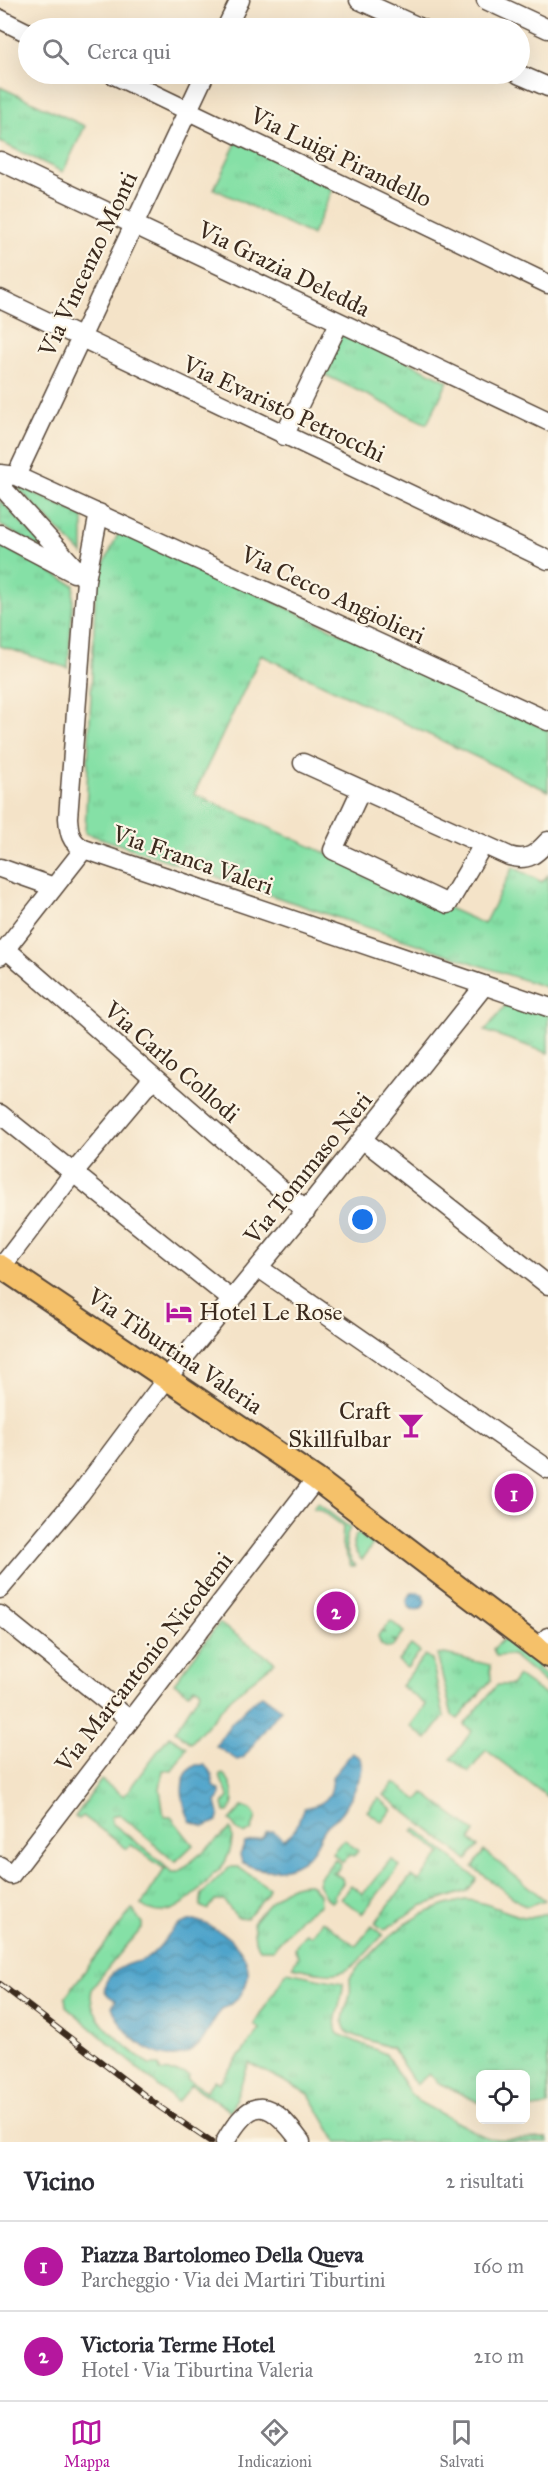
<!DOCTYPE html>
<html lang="it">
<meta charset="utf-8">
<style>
:root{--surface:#fff;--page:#f2f2f3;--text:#2b2b33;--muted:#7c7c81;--line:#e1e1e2;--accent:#b5179e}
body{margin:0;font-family:"IM FELL Great Primer",serif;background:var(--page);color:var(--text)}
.controls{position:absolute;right:18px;bottom:18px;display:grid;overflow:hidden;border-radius:9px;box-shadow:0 6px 24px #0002}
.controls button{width:54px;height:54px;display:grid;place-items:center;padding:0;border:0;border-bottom:2px solid var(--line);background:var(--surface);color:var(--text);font:30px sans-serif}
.you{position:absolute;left:363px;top:1220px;width:21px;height:21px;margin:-15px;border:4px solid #fff;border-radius:50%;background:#1a73e8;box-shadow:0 0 0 9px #1a73e833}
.badge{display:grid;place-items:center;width:39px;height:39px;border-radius:50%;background:var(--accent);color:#fff;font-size:20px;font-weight:700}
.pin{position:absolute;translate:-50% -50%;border:3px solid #fff;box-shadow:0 2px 6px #0006}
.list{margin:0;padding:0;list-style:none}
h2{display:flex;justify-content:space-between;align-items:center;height:78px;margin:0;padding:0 24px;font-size:26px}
h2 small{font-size:20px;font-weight:400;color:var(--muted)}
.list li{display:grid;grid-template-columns:39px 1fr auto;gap:18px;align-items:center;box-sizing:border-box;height:90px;padding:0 24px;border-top:2px solid var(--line)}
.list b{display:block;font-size:22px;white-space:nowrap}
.list p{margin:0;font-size:20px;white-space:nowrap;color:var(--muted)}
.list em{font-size:20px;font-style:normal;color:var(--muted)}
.icon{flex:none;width:33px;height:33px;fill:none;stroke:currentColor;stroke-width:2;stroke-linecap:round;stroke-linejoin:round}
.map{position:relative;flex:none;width:548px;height:2142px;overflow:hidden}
.search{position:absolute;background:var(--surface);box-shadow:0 6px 24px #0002;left:18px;right:18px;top:18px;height:66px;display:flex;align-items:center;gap:15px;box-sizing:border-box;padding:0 21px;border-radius:33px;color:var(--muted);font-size:22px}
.sheet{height:258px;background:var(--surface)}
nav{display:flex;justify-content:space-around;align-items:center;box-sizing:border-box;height:84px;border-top:2px solid var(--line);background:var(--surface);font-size:16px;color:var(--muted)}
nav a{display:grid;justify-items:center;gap:3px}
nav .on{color:var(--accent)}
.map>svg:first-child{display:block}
.grass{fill:url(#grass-tufts);stroke:#608562;stroke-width:1.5}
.water{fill:url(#water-waves);stroke:#456774;stroke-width:1.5}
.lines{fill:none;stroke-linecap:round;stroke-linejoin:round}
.minor-casing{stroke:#574638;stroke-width:21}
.major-casing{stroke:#574638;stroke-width:26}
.minor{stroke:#fff;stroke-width:18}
.major{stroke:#f5c16b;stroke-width:22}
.rail-casing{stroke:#3b2a1e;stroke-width:6}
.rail{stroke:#fcf5e5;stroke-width:4;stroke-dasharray:11;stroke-linecap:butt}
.labels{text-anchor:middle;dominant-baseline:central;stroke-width:4.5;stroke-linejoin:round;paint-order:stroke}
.street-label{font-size:24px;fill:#3b2a1e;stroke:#fcf5e5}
.poi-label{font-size:24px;fill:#3b2a1e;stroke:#fcf5e5;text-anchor:start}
</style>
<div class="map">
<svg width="548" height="2142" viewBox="0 0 548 2142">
<defs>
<pattern id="grass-tufts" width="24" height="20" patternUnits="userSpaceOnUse" patternTransform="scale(1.5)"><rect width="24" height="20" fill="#85e0a6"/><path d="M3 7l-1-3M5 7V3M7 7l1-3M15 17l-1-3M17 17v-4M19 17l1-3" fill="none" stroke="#74c08e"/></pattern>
<pattern id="water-waves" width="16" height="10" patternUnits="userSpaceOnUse" patternTransform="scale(1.5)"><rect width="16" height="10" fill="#4fa4cb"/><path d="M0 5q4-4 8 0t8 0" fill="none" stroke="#4386a4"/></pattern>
</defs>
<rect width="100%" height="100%" fill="#fcf5e5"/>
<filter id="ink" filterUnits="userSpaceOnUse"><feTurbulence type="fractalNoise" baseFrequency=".0167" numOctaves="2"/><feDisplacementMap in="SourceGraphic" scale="12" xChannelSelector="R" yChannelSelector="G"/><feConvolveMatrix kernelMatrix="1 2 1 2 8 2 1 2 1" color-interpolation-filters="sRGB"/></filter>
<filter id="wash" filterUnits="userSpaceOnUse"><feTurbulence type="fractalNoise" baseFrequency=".008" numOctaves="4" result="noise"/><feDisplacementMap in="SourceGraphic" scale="24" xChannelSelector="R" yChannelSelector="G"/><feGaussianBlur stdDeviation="1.35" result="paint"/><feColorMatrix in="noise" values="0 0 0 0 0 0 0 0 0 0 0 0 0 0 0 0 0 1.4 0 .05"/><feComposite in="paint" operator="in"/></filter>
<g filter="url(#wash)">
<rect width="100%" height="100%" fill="#f4e3c8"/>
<path class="grass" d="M 0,87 L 85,126 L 63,172 L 0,142 Z
M 237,141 L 334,187 L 312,235 L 214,189 Z
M 343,331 L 448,381 L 427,424 L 323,374 Z
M 13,483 L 83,516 L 83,555 Z
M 0,500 L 50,553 L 0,525 Z
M 120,530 L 548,730 L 548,791 L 261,655 L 194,794 L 484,924 L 513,867 L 542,882 L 548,875 L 548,988 L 85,833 L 96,581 Z
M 0,545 L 74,585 L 68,668 L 0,646 Z
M 509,1001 L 548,1014 L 548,1053 L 485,1031 Z
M 317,1503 L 350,1528 C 342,1543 346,1552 355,1566 L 351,1566 L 342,1545 L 343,1526 L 321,1510 L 313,1508 Z
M 358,1533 L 373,1544 L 362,1560 C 354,1552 349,1542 358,1533 Z
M 391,1621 L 404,1632 L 397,1641 L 393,1640 L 396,1643 L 390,1648 L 385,1647 L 381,1644 L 378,1636 L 381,1631 L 386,1633 L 383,1630 Z
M 219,1623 L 275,1662 L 231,1698 L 191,1743 L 175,1731 L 201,1691 L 198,1688 L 194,1687 L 188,1693 L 174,1683 Z
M 504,1639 L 539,1665 L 537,1669 L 548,1677 L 548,1685 L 512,1655 L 496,1656 L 493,1649 Z
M 411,1645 L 420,1652 L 407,1668 L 398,1661 Z
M 445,1654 L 490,1665 L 491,1680 L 458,1719 L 452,1715 L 437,1655 Z
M 425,1655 L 432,1660 L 444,1717 L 427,1739 L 410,1726 L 426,1705 L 401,1686 Z
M 518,1676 L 548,1697 L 548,1797 L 486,1750 L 469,1772 L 451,1759 L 472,1731 L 464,1725 L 497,1685 L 511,1685 Z
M 169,1736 L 187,1747 L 172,1771 L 163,1770 L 160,1789 L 164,1817 L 171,1817 L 193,1845 L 175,1862 L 119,1814 L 111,1817 L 112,1823 L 165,1865 L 163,1868 L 131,1845 L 127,1849 L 83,1816 L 79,1819 L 75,1817 L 101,1780 L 124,1796 Z
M 223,1774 C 234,1782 236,1802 229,1812 L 225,1812 L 223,1804 L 228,1797 C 227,1788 221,1784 220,1775 Z
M 394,1782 L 418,1800 L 424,1793 L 475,1832 L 470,1840 L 478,1846 L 467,1860 L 384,1795 Z
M 378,1798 L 392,1809 L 382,1822 L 367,1811 Z
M 243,1806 L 251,1809 L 256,1817 L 251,1831 L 245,1834 L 237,1830 L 230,1820 Z
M 416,1828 L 477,1879 L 467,1891 L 421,1906 L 384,1930 L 375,1923 L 411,1876 L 419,1881 L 441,1853 L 413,1831 Z
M 230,1829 C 236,1842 226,1868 213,1874 C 210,1881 206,1884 200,1889 C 184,1905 164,1922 141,1905 L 166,1867 L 172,1872 L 179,1872 Z
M 344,1839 L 358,1851 L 353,1857 L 349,1855 L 343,1862 L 332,1853 Z
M 484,1851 L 545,1900 L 528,1906 L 523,1905 L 473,1867 Z
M 335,1859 L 341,1864 L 337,1871 L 332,1872 L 342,1878 L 343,1883 L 334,1895 L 335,1899 L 331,1902 L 326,1898 L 318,1884 L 320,1877 Z
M 391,1859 L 400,1866 L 362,1914 L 341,1898 L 351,1885 L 363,1894 Z
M 229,1867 L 238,1867 L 269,1888 L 267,1894 L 247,1918 L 237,1917 L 223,1900 L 215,1900 L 208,1910 L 200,1906 L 202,1894 Z
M 310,1884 L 319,1894 L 320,1905 L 301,1917 L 273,1949 L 260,1949 L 255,1941 L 253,1922 C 269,1903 282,1883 310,1884 Z
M 465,1900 C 487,1900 516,1920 534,1917 C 539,1917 544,1914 548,1913 L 548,2106 L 526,2109 L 526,2074 L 480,2074 L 480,2103 L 439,2083 L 429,2074 L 416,2085 L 392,2048 L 348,2033 C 337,2020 348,2008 350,1994 C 351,1989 350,1983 350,1978 L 355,1971 C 392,1933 411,1912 465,1900 Z
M 132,1909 L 142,1923 L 142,1928 C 133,1939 95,1981 92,1990 C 84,2019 130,2048 149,2065 L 159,2065 L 160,2071 L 185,2073 L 189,2075 L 188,2080 L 206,2091 L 214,2080 L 219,2083 L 260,2029 L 254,2024 L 287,1972 L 343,1983 C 344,2001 330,2020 338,2034 L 386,2054 L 409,2092 L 419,2102 L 475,2132 L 488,2138 L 501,2139 L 547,2138 L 548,2142 L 337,2142 L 309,2094 L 249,2063 L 231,2111 L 191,2085 L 177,2102 L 66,2006 L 65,1997 Z
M 322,1921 L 356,1946 L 372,1926 L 383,1935 C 345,1976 348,1979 292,1967 L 298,1956 L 294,1948 L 306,1933 L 311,1936 Z"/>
<path class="water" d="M407 1601a9 9 0 1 1 18 0a9 9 0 1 1-18 0Z
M 262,1695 L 281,1709 L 243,1758 L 237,1760 L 216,1746 C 228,1725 243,1708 262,1695 Z
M 352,1753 C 355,1755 358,1756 360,1758 C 369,1769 346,1808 338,1816 C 335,1820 331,1822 327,1826 C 321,1833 319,1842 313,1850 C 298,1871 264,1876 242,1862 L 240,1855 L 245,1843 L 262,1839 L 267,1832 L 273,1831 L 284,1839 C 303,1826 295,1822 304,1808 C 323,1805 334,1798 332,1777 Z
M 196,1765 L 204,1765 C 212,1772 213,1776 213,1786 L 220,1791 L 220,1797 L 216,1802 L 219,1814 L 217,1821 L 204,1827 L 191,1822 C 182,1805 175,1776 196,1765 Z
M 195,1920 C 227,1931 266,1960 239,1997 C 235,2003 226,2005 221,2011 C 209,2023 207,2042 191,2051 C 160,2069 121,2035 112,2006 L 116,2000 C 92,1990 111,1972 126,1965 C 134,1962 141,1962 148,1957 C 169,1943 166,1924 195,1920 Z"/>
</g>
<g filter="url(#ink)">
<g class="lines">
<g class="minor-casing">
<path id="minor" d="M 359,0 L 421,28
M 486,0 L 548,29
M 0,19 L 28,33
M 226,28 L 240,0
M 112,74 L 548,284
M 518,74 L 548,87
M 0,161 L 548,421
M 0,299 L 548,560
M 284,436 L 339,323
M 0,474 L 16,476 L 548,721
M 16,476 L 205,74
M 0,485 L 86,580
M 99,513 L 86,580 L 68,818 C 69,832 70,842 84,849 L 548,1007
M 0,534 L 74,573
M 303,763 L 509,856 C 528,862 536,854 548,841
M 361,790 L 333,850 L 448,904 L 483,845
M 0,868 L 54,887
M 6,949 L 306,1211
M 0,956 L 84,849
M 0,1114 L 232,1300
M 362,1139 L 548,1285
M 259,1268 L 548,1469
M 0,1269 L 74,1172 L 153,1078
M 0,1589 L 80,1494 L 167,1378 L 301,1216 L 484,986
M 0,1615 L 130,1720
M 539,1649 L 548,1637
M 0,1866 L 11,1875 L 316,1479
M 225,2142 C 253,2093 270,2100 301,2142"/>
</g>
<g class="major-casing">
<path id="major" d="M 0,1266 L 316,1479 L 548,1656"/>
</g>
<use href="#minor" class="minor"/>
<use href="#major" class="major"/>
<g class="rail-casing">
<path id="rail" d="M 0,1984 L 161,2108 L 211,2142"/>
</g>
<use href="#rail" class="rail"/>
</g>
</g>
<defs>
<g id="hotel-bare" transform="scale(2.07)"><path d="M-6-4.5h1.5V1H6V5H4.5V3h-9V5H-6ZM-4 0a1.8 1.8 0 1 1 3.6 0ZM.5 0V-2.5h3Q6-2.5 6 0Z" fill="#b5179e" stroke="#fcf5e5" stroke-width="2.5" paint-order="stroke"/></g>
<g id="bar-bare" transform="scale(2.07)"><path d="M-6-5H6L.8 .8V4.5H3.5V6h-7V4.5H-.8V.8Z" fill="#b5179e" stroke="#fcf5e5" stroke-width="2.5" paint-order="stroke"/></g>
</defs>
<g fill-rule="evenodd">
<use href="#hotel-bare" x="179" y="1312"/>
<use href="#bar-bare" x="411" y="1425"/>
</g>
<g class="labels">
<g class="street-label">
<text transform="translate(341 157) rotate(26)">Via Luigi Pirandello</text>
<text transform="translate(88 264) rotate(-65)">Via Vincenzo Monti</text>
<text transform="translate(284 269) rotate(26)">Via Grazia Deledda</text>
<text transform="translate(284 409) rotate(25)">Via Evaristo Petrocchi</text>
<text transform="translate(333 595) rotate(25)">Via Cecco Angiolieri</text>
<text transform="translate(193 860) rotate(19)">Via Franca Valeri</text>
<text transform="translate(172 1062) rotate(41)">Via Carlo Collodi</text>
<text transform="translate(308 1168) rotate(-51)">Via Tommaso Neri</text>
<text transform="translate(175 1351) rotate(34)">Via Tiburtina Valeria</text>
<text transform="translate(144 1662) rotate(-52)">Via Marcantonio Nicodemi</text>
</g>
<g class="poi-label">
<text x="199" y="1312">Hotel Le Rose</text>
<text x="391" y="1411" text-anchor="end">Craft<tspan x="391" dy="28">Skillfulbar</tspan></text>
</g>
</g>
</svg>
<div class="controls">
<button><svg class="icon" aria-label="locate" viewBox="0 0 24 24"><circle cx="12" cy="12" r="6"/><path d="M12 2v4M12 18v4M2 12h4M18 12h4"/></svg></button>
</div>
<div class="you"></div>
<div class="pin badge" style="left:514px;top:1493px">1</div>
<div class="pin badge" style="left:336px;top:1611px">2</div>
<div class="search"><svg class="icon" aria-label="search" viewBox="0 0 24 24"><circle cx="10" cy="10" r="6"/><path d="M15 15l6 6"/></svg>Cerca qui</div>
</div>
<section class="sheet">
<h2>Vicino<small>2 risultati</small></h2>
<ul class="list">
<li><span class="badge">1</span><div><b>Piazza Bartolomeo Della Queva</b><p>Parcheggio · Via dei Martiri Tiburtini</p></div><em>160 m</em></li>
<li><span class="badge">2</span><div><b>Victoria Terme Hotel</b><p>Hotel · Via Tiburtina Valeria</p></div><em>210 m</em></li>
</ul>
</section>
<nav>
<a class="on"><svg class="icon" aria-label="map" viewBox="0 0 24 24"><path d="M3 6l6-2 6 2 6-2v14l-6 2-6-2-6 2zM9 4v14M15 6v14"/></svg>Mappa</a>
<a><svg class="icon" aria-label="directions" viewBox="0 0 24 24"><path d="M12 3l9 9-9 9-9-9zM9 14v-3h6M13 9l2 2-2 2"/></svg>Indicazioni</a>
<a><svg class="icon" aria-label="saved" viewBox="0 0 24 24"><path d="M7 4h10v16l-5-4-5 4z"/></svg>Salvati</a>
</nav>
